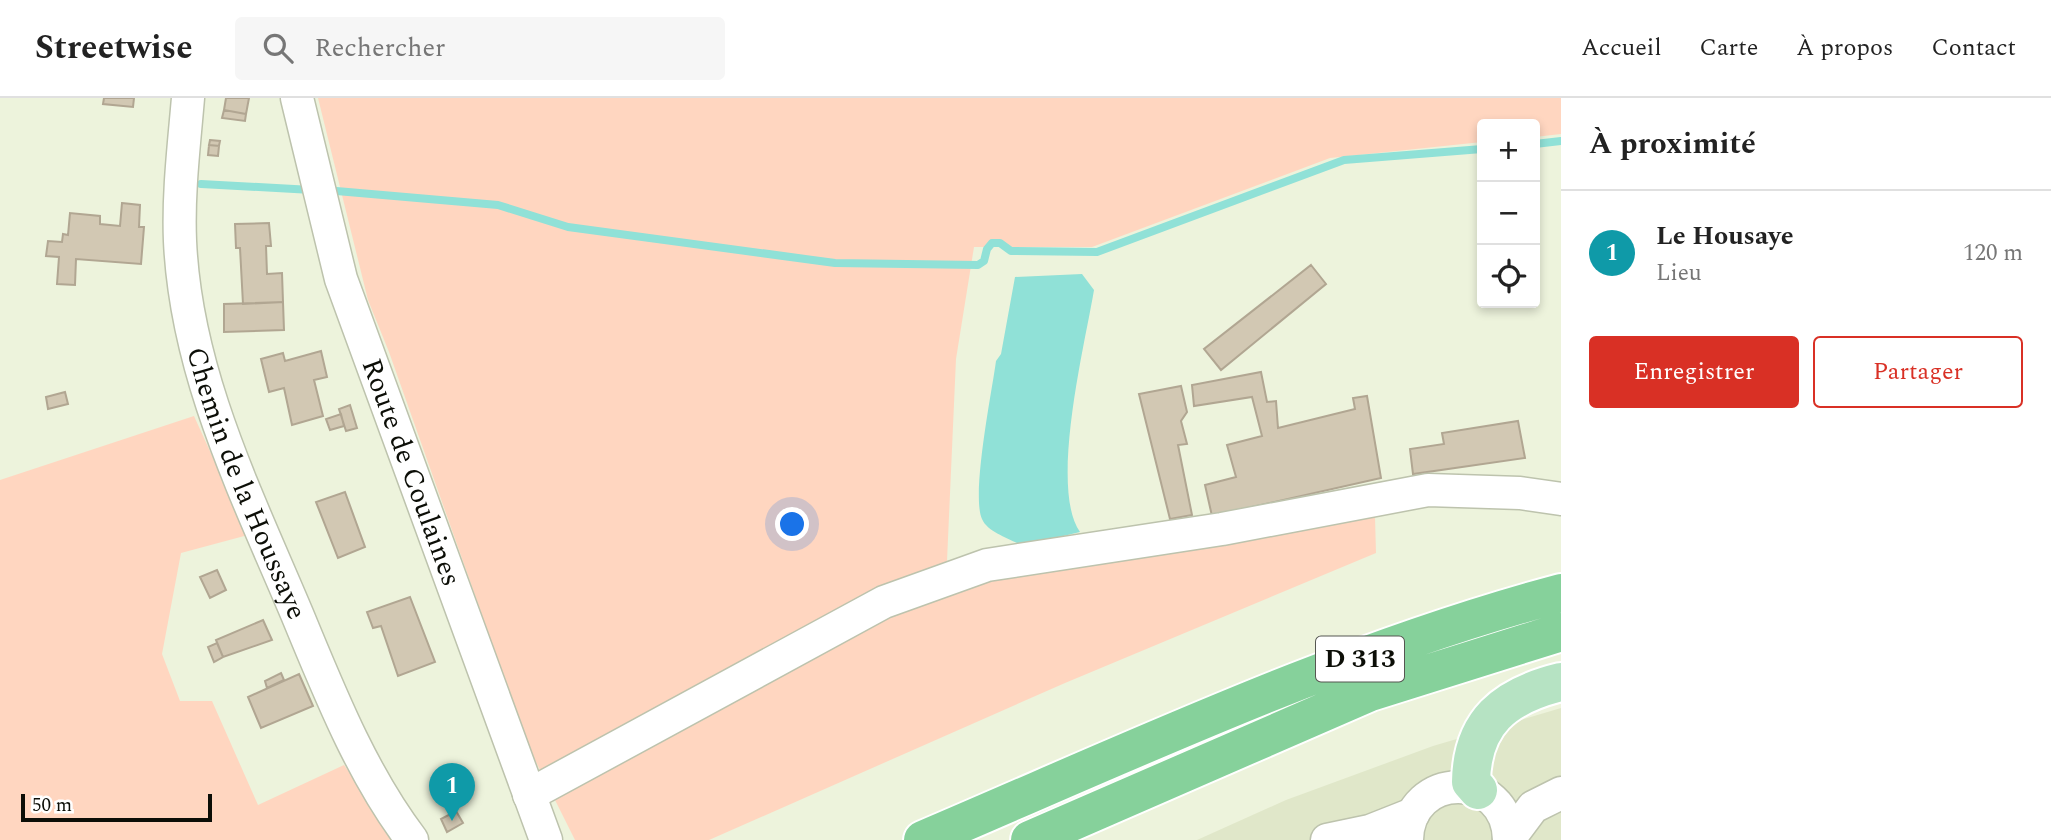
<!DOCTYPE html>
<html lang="fr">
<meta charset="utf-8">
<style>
:root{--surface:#fff;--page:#f6f6f6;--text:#222;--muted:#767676;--line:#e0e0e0;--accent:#d93025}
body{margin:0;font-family:Spectral,serif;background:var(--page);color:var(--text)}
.controls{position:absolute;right:21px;top:21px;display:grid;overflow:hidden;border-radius:7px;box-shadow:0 4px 10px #0003}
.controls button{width:63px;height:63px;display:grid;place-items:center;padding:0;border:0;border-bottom:2px solid var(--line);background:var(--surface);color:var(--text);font:35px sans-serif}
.scale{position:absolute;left:21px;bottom:18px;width:191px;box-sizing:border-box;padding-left:7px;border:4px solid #0c0e07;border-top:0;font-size:19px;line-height:24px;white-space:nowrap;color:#0c0e07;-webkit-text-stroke:5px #fff;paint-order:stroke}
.you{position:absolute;left:793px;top:427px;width:24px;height:24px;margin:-18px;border:5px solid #fff;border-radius:50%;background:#1a73e8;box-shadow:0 0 0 10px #1a73e833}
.badge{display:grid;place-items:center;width:46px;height:46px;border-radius:50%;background:var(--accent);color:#fff;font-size:23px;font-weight:700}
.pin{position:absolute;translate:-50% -58px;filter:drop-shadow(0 2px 4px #0008)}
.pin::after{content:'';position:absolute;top:37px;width:24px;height:21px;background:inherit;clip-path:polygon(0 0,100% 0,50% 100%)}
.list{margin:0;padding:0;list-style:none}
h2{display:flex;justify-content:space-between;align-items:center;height:91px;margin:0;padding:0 28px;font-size:30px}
h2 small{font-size:23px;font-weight:400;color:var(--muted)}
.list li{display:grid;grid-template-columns:46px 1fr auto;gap:21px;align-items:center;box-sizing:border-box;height:126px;padding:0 28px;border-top:2px solid var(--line)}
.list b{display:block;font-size:26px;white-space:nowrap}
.list p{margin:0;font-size:23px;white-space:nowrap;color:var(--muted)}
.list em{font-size:23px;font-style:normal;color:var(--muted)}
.actions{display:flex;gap:14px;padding:21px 28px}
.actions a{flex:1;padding:16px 0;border:2px solid var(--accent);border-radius:7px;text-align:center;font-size:24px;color:var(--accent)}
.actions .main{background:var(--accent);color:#fff}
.icon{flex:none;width:38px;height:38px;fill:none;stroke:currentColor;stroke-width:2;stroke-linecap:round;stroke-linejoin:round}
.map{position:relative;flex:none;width:1561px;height:742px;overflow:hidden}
header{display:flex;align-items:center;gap:42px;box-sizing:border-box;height:98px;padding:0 35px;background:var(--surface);border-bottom:2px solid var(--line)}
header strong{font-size:33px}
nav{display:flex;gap:38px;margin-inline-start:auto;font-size:24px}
.search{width:490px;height:63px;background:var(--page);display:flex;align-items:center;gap:18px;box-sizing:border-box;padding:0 24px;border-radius:7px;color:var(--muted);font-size:26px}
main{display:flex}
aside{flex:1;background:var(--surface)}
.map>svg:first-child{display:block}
.built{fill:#e0e7c9}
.green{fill:#ffd6c0}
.water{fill:#90e1d7}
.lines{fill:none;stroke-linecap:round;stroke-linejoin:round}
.stream{stroke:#90e1d7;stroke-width:8}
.building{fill:#d2c8b3;stroke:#b1a692;stroke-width:2}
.minor-casing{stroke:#bdc3ad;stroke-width:35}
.major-casing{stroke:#fff;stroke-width:42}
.highway-casing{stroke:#fff;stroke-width:42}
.minor{stroke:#fff;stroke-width:32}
.major{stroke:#b6e3c3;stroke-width:38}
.highway{stroke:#86d19b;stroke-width:38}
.labels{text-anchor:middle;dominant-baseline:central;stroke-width:7;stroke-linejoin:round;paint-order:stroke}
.shield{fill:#fff;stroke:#555651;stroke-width:2}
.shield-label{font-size:26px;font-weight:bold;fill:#0c0e07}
.street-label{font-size:28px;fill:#0c0e07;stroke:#fff}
</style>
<header>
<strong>Streetwise</strong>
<div class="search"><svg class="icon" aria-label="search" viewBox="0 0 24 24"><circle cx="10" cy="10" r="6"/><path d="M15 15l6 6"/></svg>Rechercher</div>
<nav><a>Accueil</a><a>Carte</a><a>À propos</a><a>Contact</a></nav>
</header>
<main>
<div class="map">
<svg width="1561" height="742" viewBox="0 0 1561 742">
<rect width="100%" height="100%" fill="#edf3dc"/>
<path class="built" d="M 1561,610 L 1561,742 L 1197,742 L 1286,702 L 1433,648 Z"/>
<path class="green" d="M 318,0 L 1561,0 L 1561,36 L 1535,39 L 1535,26 L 1482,26 L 1482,44 L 1330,60 L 1092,149 L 974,149 L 956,261 L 947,463 L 1296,409 L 1375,419 L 1376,455 L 1065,585 L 709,742 L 575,742 L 529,650 L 389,254 L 368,202 Z
M 194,318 L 248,437 L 181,455 L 162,556 L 180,603 L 212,603 L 258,707 L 344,667 L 399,742 L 0,742 L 0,382 Z"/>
<path class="water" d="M 1082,176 L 1094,192 C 1085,246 1049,390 1080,434 L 1022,448 C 1010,440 988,435 982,421 C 971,397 992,293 996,263 L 1001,256 L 1015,179 Z"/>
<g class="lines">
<path class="stream" d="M 1535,46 L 1561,43
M 201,86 L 312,92
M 325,92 L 498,107 L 568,129 L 835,165 L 978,167 L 984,163 L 987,151 L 992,145 L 1000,145 L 1011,153 L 1097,154 L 1344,62 L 1482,51"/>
</g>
<path class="building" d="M 104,0 L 134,0 L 133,9 L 103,6 Z
M 226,0 L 249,0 L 246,16 L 224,12 Z
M 224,12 L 246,16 L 245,23 L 222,20 Z
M 210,42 L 220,43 L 219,48 L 209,47 Z
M 209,47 L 219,48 L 218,58 L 208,57 Z
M 122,105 L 140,107 L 139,129 L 144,129 L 141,166 L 76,161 L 75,187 L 57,186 L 59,159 L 46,158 L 48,143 L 62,144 L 63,136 L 68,137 L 70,115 L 100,118 L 100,126 L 120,128 Z
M 269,125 L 271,148 L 266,148 L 267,176 L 282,175 L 283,204 L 243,206 L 240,150 L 236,150 L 235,126 Z
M 1311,167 L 1326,186 L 1221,272 L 1204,251 Z
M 283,204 L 284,232 L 224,234 L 224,206 Z
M 321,253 L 327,279 L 314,282 L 323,318 L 292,327 L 284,290 L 269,294 L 261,261 L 283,255 L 285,263 Z
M 1261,274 L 1267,304 L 1276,303 L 1278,330 L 1355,311 L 1353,300 L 1367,298 L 1381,380 L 1212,418 L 1205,387 L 1236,379 L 1227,347 L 1262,338 L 1252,299 L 1194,308 L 1192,287 Z
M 1181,288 L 1187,314 L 1181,323 L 1187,346 L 1178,347 L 1192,417 L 1170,421 L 1139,296 Z
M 65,294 L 68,306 L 48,311 L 46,299 Z
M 350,307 L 357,330 L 346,333 L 339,311 Z
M 341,316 L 344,328 L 330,332 L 326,321 Z
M 1518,323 L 1525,360 L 1413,376 L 1410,351 L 1444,346 L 1442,335 Z
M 345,394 L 365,449 L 338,460 L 316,404 Z
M 217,472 L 226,492 L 210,500 L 200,479 Z
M 410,499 L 435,564 L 398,578 L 381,528 L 373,530 L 367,514 Z
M 263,522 L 272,542 L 223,559 L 216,542 Z
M 217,545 L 223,559 L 214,564 L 208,549 Z
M 281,575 L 284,582 L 267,590 L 265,583 Z
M 299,576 L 313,608 L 261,630 L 248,599 Z
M 456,713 L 463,725 L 447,734 L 441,721 Z"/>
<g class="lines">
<g class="minor-casing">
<g id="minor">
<path id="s1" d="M 188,0 C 184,47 178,96 180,143 C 186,276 246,395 297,516 C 329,593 361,675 412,742"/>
<path id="s2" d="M 297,0 L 341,181 L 546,742"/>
<path d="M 529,697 L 884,504 L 987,467 L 1222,431 L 1428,392 L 1520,395 L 1561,401"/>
<path d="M 1509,741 L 1533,709 L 1561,695"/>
<path d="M 1327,742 L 1370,733 L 1413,716"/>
<path d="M 1407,742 C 1408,672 1508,671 1509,742"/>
</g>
</g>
<g class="major-casing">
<path id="major" d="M 1478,692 L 1471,684 C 1472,624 1504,598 1561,584"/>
</g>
<g class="highway-casing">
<path id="highway" d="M 923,742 C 1132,653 1341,554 1561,495
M 1030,742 L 1370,594 L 1561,534"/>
</g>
<use href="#minor" class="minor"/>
<use href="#major" class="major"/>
<use href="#highway" class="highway"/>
</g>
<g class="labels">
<rect class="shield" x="1316" y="538.5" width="88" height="45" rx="5"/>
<g class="shield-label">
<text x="1360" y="561">D 313</text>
</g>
<g class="street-label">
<text stroke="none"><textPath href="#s2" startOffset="392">Route de Coulaines</textPath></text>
<text stroke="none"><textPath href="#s1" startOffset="396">Chemin de la Houssaye</textPath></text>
</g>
</g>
</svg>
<div class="controls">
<button>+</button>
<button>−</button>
<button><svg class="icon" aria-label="locate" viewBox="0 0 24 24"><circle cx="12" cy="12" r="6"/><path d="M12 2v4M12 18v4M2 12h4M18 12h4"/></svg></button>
</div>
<div class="scale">50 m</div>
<div class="you"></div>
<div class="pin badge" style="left:452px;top:723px;background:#0f9aa8">1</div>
</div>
<aside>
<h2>À proximité<small></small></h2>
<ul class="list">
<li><span class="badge" style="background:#0f9aa8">1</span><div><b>Le Housaye</b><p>Lieu</p></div><em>120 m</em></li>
</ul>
<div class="actions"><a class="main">Enregistrer</a><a>Partager</a></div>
</aside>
</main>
